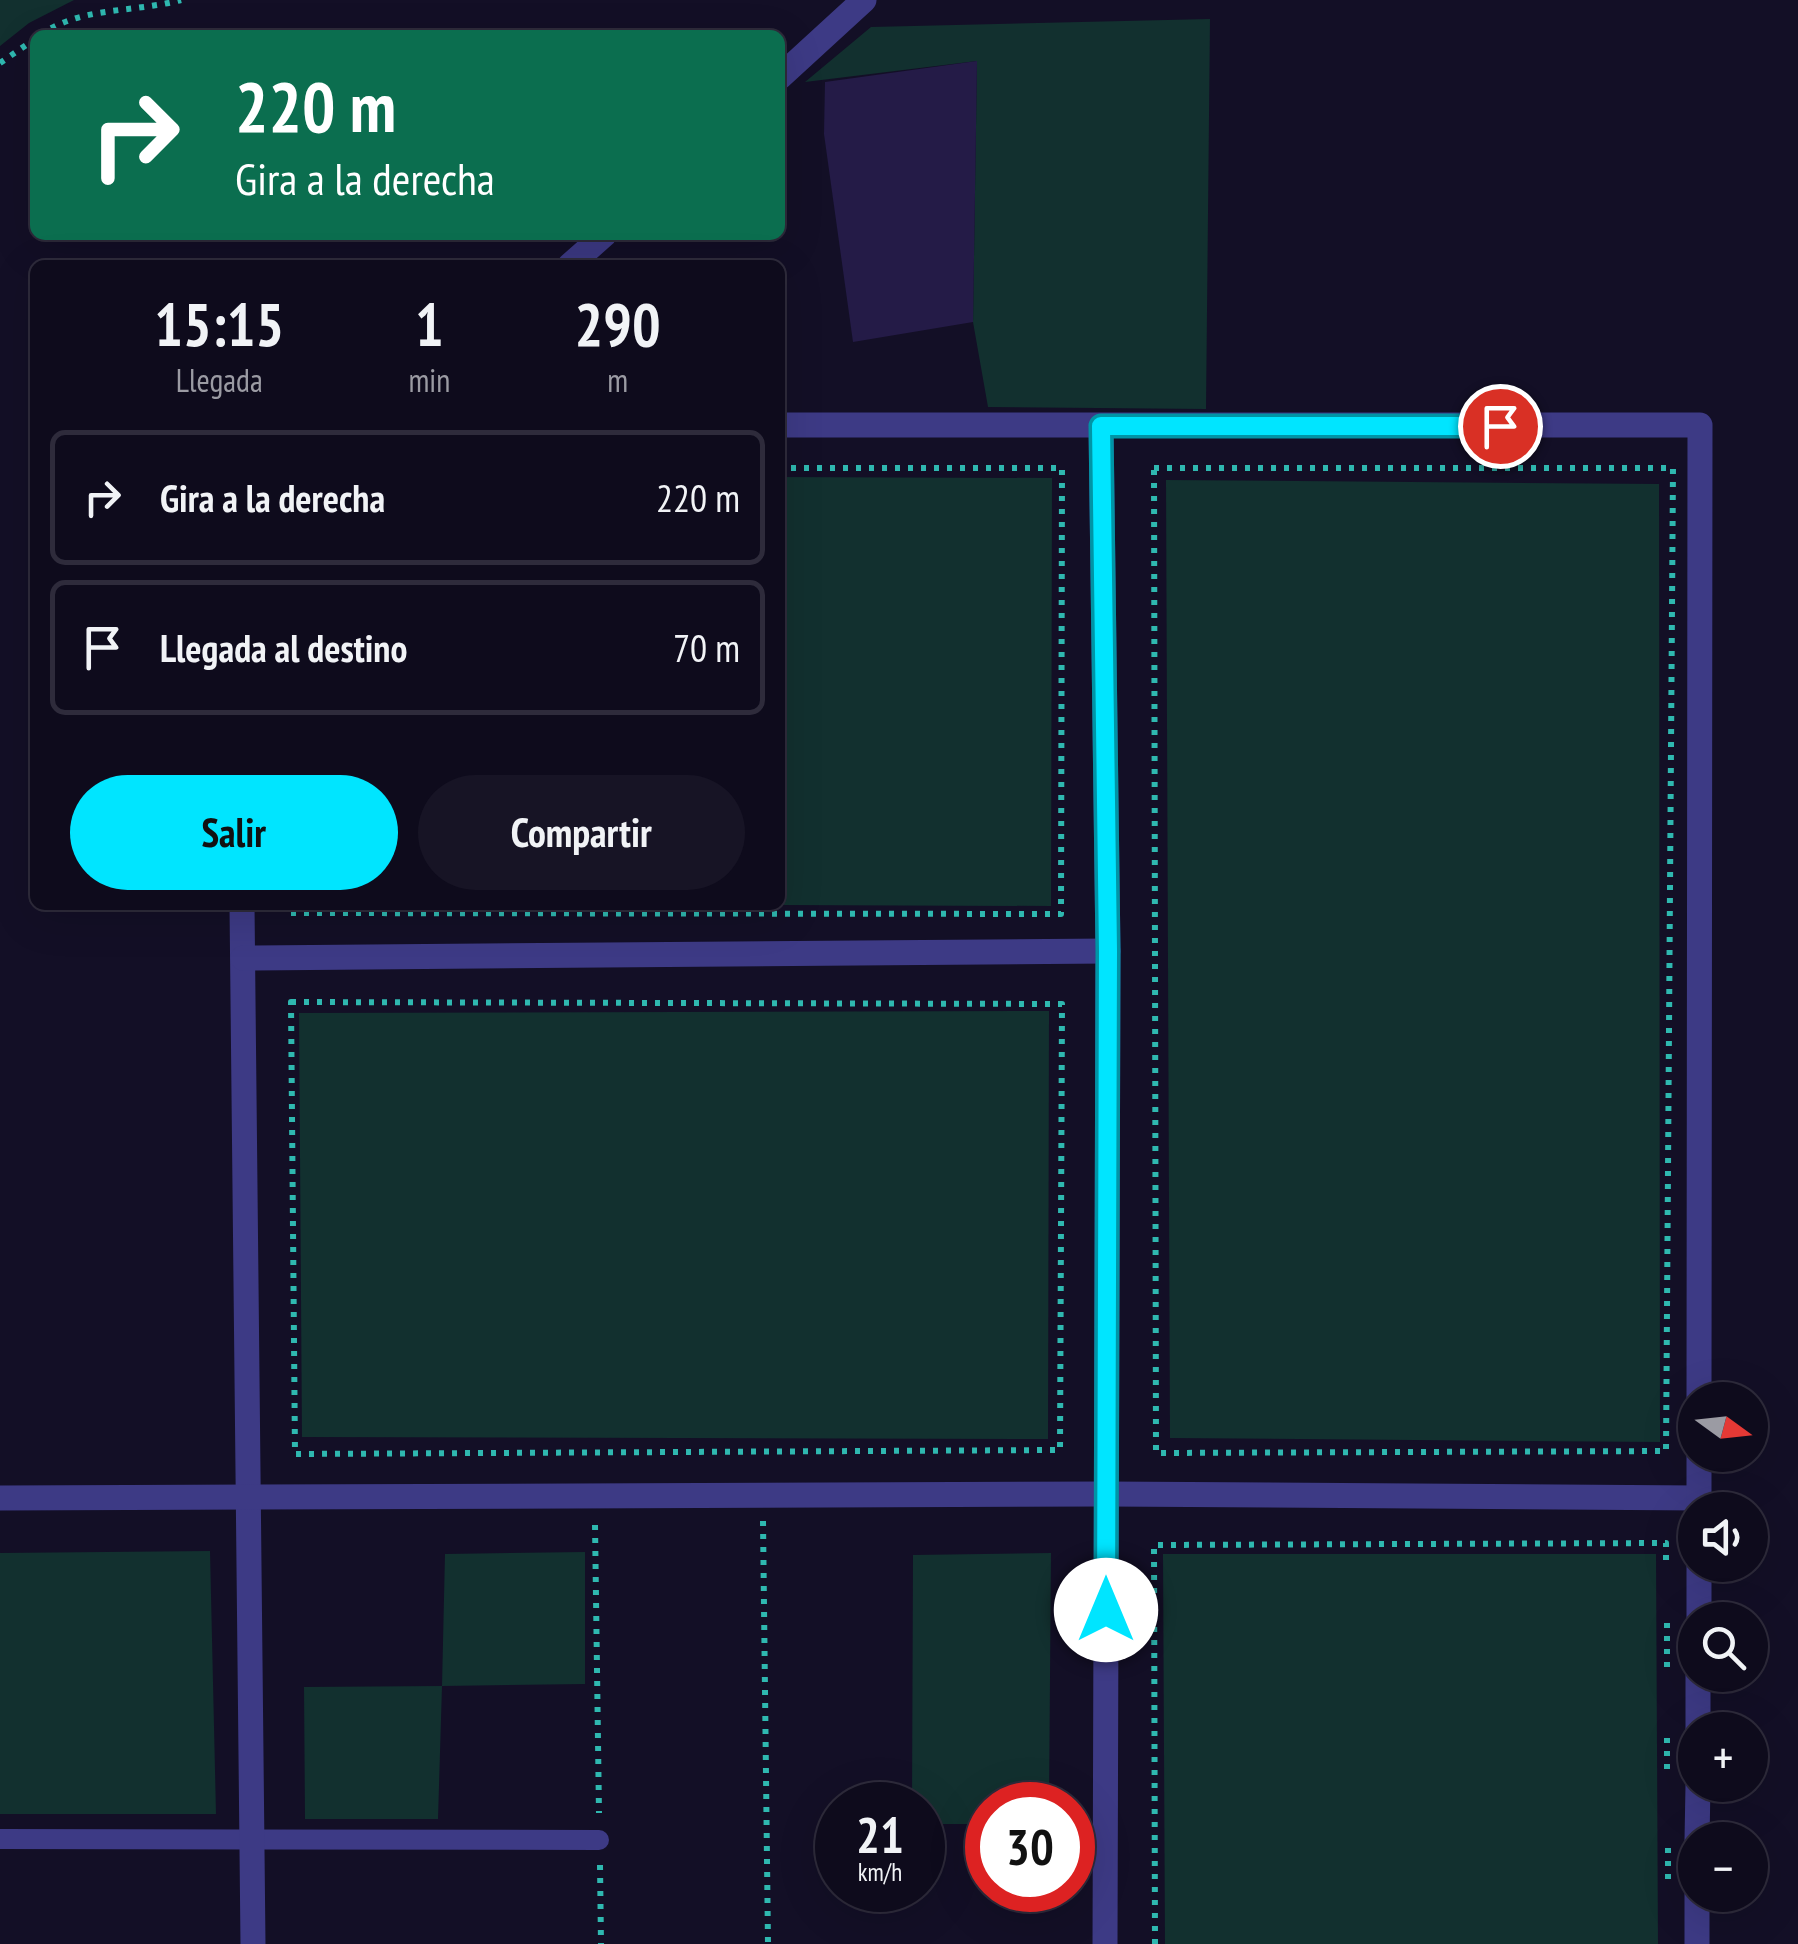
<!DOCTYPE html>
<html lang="es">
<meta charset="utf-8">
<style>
body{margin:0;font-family:"PT Sans Narrow",sans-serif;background:#171425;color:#f1f3f6;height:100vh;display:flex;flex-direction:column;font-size:38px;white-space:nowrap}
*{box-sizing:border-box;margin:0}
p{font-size:32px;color:#9b9ba3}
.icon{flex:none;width:55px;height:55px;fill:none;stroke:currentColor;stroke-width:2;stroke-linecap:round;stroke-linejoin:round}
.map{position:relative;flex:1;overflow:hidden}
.details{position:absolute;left:30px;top:260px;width:755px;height:650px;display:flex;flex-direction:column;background:#0e0b1c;border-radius:15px;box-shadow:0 10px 40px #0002,0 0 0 2px #2e2b3b}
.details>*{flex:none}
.hud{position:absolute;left:30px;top:30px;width:755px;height:210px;border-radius:15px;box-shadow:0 10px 40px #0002,0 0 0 2px #2e2b3b;background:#0b6e4f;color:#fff;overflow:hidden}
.needle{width:65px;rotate:105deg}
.buttons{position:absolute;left:1678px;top:1382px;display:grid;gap:20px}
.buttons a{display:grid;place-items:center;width:90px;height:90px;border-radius:50%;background:#0e0b1c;box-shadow:0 10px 40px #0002,0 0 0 2px #2e2b3b;font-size:50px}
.speed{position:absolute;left:815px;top:1782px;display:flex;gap:20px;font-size:50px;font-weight:700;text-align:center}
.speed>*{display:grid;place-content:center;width:130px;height:130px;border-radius:50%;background:#0e0b1c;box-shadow:0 10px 40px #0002,0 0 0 2px #2e2b3b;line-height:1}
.speed small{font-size:25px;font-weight:400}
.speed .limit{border:15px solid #d22;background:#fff;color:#111}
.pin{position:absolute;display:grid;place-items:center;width:85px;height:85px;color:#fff;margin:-42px;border:5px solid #fff;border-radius:50%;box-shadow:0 2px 10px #0007}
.me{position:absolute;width:110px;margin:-55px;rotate:0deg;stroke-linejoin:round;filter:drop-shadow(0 0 8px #0008)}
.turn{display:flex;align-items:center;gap:35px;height:210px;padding:0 40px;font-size:45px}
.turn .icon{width:130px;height:130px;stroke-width:2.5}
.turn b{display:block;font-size:70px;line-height:85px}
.eta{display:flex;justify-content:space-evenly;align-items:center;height:170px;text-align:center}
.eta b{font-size:60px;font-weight:700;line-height:70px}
.primary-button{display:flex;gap:20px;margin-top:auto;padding:20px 40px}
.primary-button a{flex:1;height:115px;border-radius:60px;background:#00e5ff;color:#111;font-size:40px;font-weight:700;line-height:115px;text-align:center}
.primary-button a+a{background:#171425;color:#f1f3f6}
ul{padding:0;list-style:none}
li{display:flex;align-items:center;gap:30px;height:135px;margin:0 20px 15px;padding:0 20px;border:5px solid #2e2b3b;border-radius:15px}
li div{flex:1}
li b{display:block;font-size:38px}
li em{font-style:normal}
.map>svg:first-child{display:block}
.green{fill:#12302f}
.building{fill:#241b47}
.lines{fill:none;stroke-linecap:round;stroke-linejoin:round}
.path{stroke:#2fb8b0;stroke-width:6;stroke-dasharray:5 8;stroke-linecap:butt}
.lane{stroke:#3d3a85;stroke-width:20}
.street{stroke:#3d3a85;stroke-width:25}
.route-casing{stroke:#0095a6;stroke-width:25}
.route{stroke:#00e5ff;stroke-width:18}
</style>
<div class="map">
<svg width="1798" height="1944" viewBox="0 0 1798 1944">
<rect width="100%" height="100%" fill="#130f26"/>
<g class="green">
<polygon points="0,0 74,0 29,23 0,46"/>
<polygon points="1210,19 1206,409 988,407 973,322 977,61 805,82 871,27"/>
<polygon points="780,477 1052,478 1051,906 780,905"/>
<polygon points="1166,480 1659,484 1660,1442 1170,1438"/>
<polygon points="1049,1011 1048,1439 302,1437 299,1013"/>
<polygon points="210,1551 216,1814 0,1814 0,1553"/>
<polygon points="585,1552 585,1684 442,1686 438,1819 305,1819 304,1687 442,1686 445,1554"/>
<polygon points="1051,1553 1049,1805 988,1805 987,1824 923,1824 922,1805 912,1805 913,1555"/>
<polygon points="1163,1554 1656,1554 1658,1944 1165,1944"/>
</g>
<polygon class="building" points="977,61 973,322 853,342 824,134 825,82"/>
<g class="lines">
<g class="path">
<path d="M40,35C82,6 133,13 181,0"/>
<polyline points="0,63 35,39"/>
<polygon points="1154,468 1673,468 1666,1451 1156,1453"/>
<polyline points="286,905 286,913 1061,914 1062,468 780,468"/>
<polygon points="291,1002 1062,1004 1060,1450 295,1454"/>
<polyline points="763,1521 768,1944"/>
<polyline points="595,1525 599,1813"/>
<polyline points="1667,1623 1667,1670"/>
<polyline points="1667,1738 1667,1775"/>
<polyline points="1668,1848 1668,1885"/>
<polyline points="600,1865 601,1944"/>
<polyline points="1155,1944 1154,1545 1666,1543 1666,1565"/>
</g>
<polyline class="lane" points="0,1839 599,1840"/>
<g class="street">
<polyline points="780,77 864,0"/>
<polyline points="570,265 604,235"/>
<polyline points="780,425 1700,425 1699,1400"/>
<polyline points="1101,426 1108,951 1105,1944"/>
<polyline points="242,905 253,1944"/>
<polyline points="243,958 1108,951"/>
<polyline points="0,1498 1106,1494 1699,1498"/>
<polyline points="1699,1510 1699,1455"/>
<polyline points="1699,1620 1699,1565"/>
<polyline points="1698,1730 1698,1675"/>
<polyline points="1697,1840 1698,1785"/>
<polyline points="1697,1944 1697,1895"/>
</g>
</g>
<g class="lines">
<g class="route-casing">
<polyline id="route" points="1106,1610 1108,951 1101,426 1500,426"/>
</g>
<use href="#route" class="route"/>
</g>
</svg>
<div class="buttons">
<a><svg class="needle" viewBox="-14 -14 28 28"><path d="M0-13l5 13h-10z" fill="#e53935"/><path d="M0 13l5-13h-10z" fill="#9b9ba3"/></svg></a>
<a><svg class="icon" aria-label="sound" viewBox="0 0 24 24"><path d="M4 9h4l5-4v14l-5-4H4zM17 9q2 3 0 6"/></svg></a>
<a><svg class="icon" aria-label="search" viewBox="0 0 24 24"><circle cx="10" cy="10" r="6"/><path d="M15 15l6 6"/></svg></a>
<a>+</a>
<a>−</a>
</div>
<div class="speed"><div>21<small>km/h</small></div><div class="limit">30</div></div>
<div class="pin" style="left:1500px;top:426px;background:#d93025"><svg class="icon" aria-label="arrive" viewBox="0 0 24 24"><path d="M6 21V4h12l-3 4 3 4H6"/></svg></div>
<svg class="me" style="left:1106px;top:1610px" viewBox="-20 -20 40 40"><circle r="19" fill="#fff"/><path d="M0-13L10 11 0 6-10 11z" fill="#00e5ff"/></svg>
<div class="hud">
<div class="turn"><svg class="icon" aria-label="right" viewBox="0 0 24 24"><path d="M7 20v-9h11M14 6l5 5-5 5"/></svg><div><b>220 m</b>Gira a la derecha</div></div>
</div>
<section class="details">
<div class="eta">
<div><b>15:15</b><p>Llegada</p></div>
<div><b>1</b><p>min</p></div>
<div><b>290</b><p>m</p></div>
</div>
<ul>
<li><svg class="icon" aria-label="right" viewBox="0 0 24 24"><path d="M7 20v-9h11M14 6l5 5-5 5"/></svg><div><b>Gira a la derecha</b></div><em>220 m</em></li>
<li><svg class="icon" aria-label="arrive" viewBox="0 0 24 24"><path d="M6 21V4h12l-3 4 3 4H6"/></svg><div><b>Llegada al destino</b></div><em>70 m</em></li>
</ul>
<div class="primary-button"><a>Salir</a><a>Compartir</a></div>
</section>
</div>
